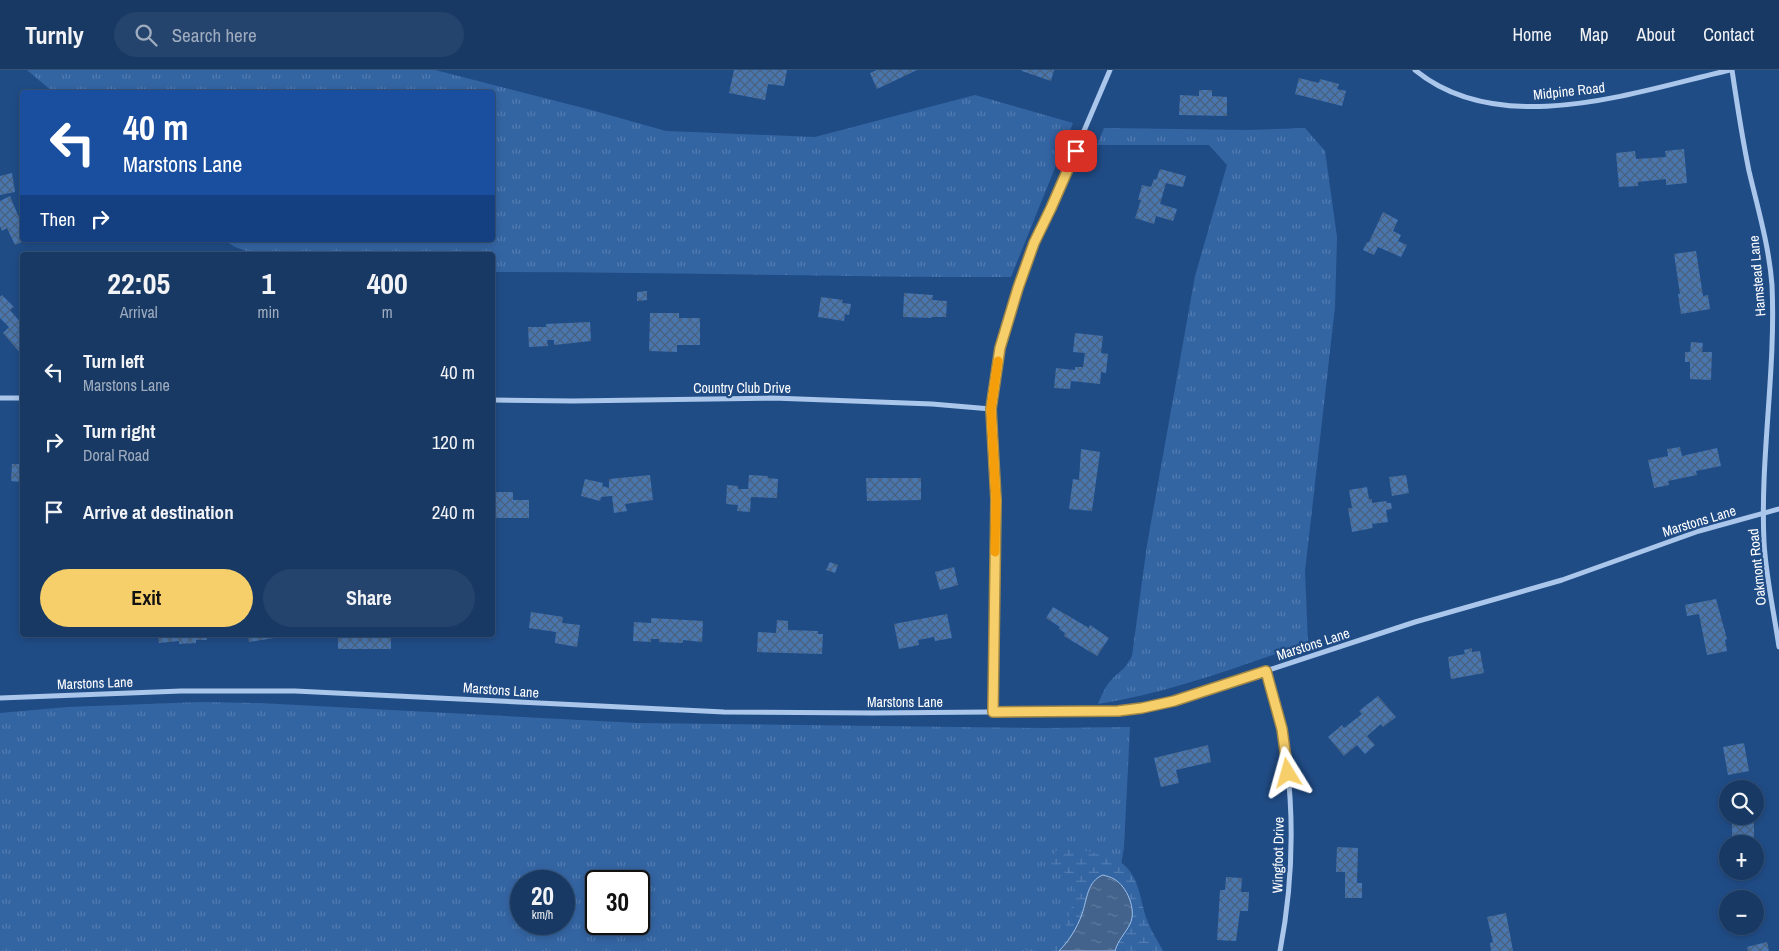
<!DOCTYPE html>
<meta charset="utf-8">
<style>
body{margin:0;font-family:"Archivo Narrow",sans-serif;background:#25446d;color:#f1f3f6;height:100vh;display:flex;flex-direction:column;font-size:19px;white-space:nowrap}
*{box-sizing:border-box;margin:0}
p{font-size:16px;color:#9facbf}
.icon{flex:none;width:28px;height:28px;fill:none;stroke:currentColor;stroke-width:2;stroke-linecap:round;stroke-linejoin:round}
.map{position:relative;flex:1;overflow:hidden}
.sheet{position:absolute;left:20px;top:182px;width:475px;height:385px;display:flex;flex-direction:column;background:#183964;border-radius:5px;box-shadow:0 2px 8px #0003,0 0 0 1px #365378}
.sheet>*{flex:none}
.guide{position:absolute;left:20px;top:20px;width:475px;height:152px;border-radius:5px;box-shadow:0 2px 8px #0003,0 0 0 1px #365378;background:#1a4fa0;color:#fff;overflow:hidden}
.fabs{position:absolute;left:1719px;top:710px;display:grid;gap:10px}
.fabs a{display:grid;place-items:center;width:45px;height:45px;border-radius:50%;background:#183964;box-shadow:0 2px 8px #0003,0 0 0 1px #365378;font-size:25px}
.speed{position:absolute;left:510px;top:800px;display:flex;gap:10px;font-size:25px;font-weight:700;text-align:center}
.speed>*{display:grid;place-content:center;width:65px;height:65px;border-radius:50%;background:#183964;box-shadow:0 2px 8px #0003,0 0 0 1px #365378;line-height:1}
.speed small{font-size:12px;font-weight:400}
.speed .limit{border:2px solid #111;border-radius:8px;background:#fff;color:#111}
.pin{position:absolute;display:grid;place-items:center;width:42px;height:42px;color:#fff;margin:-21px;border-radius:10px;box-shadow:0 2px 8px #0006}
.me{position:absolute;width:55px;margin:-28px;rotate:352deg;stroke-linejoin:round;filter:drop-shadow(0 0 4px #0008)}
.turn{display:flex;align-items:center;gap:18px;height:105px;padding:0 20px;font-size:22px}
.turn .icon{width:65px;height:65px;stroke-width:2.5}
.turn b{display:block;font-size:35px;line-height:42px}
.then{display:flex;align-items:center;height:48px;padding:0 20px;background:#0003;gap:10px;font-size:19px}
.eta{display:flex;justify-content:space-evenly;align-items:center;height:85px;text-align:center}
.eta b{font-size:30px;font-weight:700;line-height:35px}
.action{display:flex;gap:10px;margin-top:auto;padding:10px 20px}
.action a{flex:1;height:58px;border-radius:30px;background:#f7cf6a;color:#111;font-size:20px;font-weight:700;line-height:58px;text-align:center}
.action a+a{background:#25446d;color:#f1f3f6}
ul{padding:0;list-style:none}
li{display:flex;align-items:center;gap:15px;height:70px;padding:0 20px}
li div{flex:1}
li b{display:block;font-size:19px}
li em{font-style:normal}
header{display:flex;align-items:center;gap:30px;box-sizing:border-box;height:70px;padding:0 25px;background:#183964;border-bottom:1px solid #365378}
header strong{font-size:24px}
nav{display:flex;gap:28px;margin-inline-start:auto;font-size:18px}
.search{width:350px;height:45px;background:#25446d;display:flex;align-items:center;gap:12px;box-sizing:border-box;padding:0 18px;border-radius:28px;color:#9facbf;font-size:19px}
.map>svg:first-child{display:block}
.grass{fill:url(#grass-tufts);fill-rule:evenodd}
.wetland{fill:url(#wetland-marsh)}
.water{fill:url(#water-ripples);stroke:#9dc1eb}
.building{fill:url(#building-cross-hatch)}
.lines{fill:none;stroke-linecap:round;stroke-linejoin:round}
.street{stroke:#aac6ea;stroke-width:5}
.route-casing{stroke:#a18745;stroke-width:12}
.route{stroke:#f7cf6a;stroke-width:9}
.slow{stroke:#f59e0b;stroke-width:9}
.labels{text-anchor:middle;stroke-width:4.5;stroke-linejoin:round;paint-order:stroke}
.street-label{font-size:14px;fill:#fff;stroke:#204c86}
</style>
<header>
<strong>Turnly</strong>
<div class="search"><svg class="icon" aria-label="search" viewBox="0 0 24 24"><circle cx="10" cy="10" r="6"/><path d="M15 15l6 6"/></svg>Search here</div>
<nav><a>Home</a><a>Map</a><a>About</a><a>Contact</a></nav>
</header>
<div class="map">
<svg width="1779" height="881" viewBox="0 0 1779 881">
<defs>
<pattern id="grass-tufts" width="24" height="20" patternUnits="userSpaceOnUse" patternTransform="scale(1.25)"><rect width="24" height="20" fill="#3465a3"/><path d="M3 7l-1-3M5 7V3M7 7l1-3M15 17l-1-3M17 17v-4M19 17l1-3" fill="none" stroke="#527cb1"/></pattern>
<pattern id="wetland-marsh" width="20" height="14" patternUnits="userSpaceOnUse" patternTransform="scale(1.25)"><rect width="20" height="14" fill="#3465a3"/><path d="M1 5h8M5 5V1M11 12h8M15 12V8" fill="none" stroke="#527cb1"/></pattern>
<pattern id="water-ripples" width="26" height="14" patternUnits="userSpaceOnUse" patternTransform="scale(1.25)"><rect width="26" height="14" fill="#43628c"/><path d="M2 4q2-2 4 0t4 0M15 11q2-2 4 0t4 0" fill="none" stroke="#5f7a9d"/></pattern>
<pattern id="building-cross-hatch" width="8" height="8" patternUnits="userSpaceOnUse" patternTransform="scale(1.25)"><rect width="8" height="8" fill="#4976ae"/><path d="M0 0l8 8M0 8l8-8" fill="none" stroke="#4a617d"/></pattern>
</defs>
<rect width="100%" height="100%" fill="#204c86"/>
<g class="grass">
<path d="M27,0H435L595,41L666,61L815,67L975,25L1073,53L1011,207C838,207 665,202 493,202L492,185H257L235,177L224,170H492V22H53Z"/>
<path d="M1104,58L1248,60L1305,58L1325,81L1337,167L1335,237L1305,501L1308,573C1239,596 1170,623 1098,634C1102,624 1106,615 1113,608C1123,599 1125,599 1132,586L1147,475L1195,206L1227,95L1209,75H1097Z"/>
<path d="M201,632L259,633L637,653L1046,658L1130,657L1124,777L1107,881H0V643L68,637ZM521,811H564V854H521ZM596,811H639V854H596Z"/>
</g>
<path class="wetland" d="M1064,775C1078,779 1112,786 1123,794C1140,808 1140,831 1147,850C1151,861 1158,871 1163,881H1115L1118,871L1131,853L1085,833C1080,851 1072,867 1059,881H1024C1036,877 1048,880 1057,871C1064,865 1066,855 1069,847C1077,817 1081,808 1049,794L1056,781Z"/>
<path class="water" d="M1103,805C1106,806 1111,807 1114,809C1127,816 1137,840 1130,854C1125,864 1118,870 1115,881H1059C1069,871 1077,858 1082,844C1087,830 1087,811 1103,805Z"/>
<g class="building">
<polygon points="734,0 787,0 784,16 768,14 765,30 729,23"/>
<polygon points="877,0 917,0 877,19 870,3"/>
<polygon points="1054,0 1051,11 1022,1 1022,0"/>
<polygon points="1299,8 1319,13 1320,9 1339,14 1337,19 1346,21 1342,36 1295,24"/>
<polygon points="1199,20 1212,20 1212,26 1227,27 1227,46 1179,45 1180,25 1199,26"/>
<polygon points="1684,79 1687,113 1666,115 1666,109 1638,112 1638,116 1619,117 1616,83 1635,81 1636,89 1666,87 1665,81"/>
<polygon points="1160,99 1186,106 1183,117 1166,113 1160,134 1177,139 1173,151 1156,146 1154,154 1135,148 1141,130 1138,130 1142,115 1151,117 1154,109 1156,110"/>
<polygon points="12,103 15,122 0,125 0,106"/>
<polygon points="10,126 22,155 22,170 26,170 15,175 7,158 2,161 0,156 0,131"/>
<polygon points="1383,142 1398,150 1393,161 1401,165 1398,171 1407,175 1401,187 1378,177 1374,185 1363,180 1367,172 1369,172"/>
<polygon points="1696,181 1703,226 1708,225 1710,239 1681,244 1678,224 1680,224 1674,184"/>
<polygon points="647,221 647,230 637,231 637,222"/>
<polygon points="904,223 933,225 932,230 947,231 946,247 932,247 931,248 903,247"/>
<polygon points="2,225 14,237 10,240 22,254 22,285 3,263 9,257 0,248 0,227"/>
<polygon points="821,227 843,230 842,233 851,234 849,245 845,244 844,251 818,247"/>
<polygon points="650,243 679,243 679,248 700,248 700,275 677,275 677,282 649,281"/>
<polygon points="590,252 591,271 554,275 554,270 547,270 548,276 529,277 528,257 546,257 546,254"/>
<polygon points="1075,263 1103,266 1101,283 1108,284 1106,303 1101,302 1100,314 1071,311 1070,319 1054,318 1056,298 1075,300 1075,297 1083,297 1085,283 1073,282"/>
<polygon points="1691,272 1703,273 1702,282 1712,282 1711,310 1690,309 1690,292 1685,292 1685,282 1690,282"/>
<polygon points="1680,377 1682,386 1717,378 1721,396 1696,401 1697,405 1668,411 1669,415 1654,418 1648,390 1668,386 1667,379"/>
<polygon points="1081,379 1100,382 1092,441 1069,439 1073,409 1079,410"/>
<polygon points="12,394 22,394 22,412 11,411"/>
<polygon points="650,405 653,430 625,434 627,441 614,443 612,426 601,427 600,431 581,426 585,409 603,413 602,416 609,418 609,409"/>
<polygon points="749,405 768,406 768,408 778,409 777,428 751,427 750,442 737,441 738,435 726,434 727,415 738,416 738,419 748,419"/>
<polygon points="1406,405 1409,423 1392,426 1389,407"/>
<polygon points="866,408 921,408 921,430 867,431"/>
<polygon points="1367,417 1369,429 1372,429 1372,433 1386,431 1387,433 1391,433 1392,439 1386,440 1388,452 1372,454 1373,458 1352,462 1348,438 1352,438 1349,420"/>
<polygon points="492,422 513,422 513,430 529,430 529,448 492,448"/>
<polygon points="830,492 838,495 835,503 826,500"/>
<polygon points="954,497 958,515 940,520 935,502"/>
<polygon points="1716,529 1727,569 1725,570 1727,581 1707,585 1699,544 1687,546 1685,535"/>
<polygon points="1053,537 1089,558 1090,555 1109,568 1097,586 1064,566 1065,563 1059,559 1060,557 1046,548"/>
<polygon points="531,542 563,547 562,553 580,555 577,577 555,573 556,562 529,558"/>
<polygon points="947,544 952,568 935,571 934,567 918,570 919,575 899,579 894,554"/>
<polygon points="651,548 703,551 702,572 683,570 683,573 659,572 659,569 651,569 651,572 633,571 634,552 651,553"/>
<polygon points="777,550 788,551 788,560 818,561 818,564 823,564 822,584 757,582 758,562 776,563"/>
<polygon points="158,565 206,565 207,570 196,570 196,573 179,574 179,571 159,573"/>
<polygon points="248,565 274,565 274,568 249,572"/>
<rect x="338" y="565" width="53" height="14"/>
<polygon points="1472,578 1472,582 1480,581 1484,603 1451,609 1448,587 1465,584 1464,580"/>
<polygon points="1378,626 1396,647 1383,657 1381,654 1367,666 1375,675 1365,684 1357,675 1344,686 1328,667 1342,655 1344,658 1362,644 1359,641"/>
<polygon points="1744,673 1749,701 1728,705 1723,677"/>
<polygon points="1208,675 1211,692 1176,700 1179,713 1161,717 1154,688"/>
<rect x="1732" y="749" width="22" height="25"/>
<polygon points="1337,777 1358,778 1357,813 1362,813 1362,828 1345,828 1345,802 1336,802"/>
<polygon points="1226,807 1242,808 1241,822 1249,822 1248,841 1240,841 1236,871 1217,870 1220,820 1225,820"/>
<polygon points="1506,843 1513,881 1491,881 1490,873 1493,872 1487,847"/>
<polygon points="1767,872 1769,881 1748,881 1747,877"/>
</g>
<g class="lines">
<g class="street">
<path d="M1415,0C1500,70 1635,22 1730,0"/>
<path d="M1732,0C1737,34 1742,67 1749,101C1758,139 1769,176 1772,215C1776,301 1760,387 1764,472C1766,508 1774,542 1779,577"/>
<polyline points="0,328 22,328"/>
<polyline points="492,330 573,331 773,328 932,334 991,339"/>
<path d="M1266,601C1271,620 1278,640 1282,660C1295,734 1294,808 1280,881"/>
<polyline points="0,628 181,621 295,621 724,642 873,643 1118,641 1142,638 1174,631 1415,552 1562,510 1699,461 1779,439"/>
<polyline points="993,641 996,430 991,339 1000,278 1017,218 1034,173 1051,138 1110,0"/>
</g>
</g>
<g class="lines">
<g class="route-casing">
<polyline id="route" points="1076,81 1051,138 1034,173 1018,218 1000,278 991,339 996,430 993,642 1118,641 1142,638 1174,631 1266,601 1282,659 1288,703"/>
</g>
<use href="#route" class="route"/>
<polyline class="slow" points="995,482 996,430 991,339 998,291"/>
</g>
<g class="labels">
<g class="street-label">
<text transform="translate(1569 21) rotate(-6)" y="5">Midpine Road</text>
<text transform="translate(1757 206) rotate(-95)" y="5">Hamstead Lane</text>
<text x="742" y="323">Country Club Drive</text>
<text transform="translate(1699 451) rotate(-17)" y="5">Marstons Lane</text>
<text transform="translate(1757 497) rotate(-96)" y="5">Oakmont Road</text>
<text transform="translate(1313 574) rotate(-18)" y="5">Marstons Lane</text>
<text transform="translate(95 613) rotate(-2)" y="5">Marstons Lane</text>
<text transform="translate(501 620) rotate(4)" y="5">Marstons Lane</text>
<text x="905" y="637">Marstons Lane</text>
<text transform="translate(1278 785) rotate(-89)" y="5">Wingfoot Drive</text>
</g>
</g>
</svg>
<div class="fabs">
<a><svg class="icon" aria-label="search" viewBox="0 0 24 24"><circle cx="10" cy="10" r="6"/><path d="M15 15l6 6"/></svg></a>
<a>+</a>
<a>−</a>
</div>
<div class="speed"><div>20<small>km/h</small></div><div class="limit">30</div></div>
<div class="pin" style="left:1076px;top:81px;background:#d93025"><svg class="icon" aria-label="arrive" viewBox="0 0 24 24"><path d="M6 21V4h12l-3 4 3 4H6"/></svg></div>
<svg class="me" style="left:1288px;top:703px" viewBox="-20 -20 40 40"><path d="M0-17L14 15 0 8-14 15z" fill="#f7cf6a" stroke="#fff" stroke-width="4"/></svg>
<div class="guide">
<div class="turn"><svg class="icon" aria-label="left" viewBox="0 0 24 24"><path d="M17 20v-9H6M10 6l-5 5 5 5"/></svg><div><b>40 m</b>Marstons Lane</div></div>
<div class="then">Then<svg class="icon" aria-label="right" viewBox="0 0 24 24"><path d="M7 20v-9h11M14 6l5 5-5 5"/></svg></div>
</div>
<section class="sheet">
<div class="eta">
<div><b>22:05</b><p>Arrival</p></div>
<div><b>1</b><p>min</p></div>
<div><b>400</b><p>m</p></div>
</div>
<ul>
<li><svg class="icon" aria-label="left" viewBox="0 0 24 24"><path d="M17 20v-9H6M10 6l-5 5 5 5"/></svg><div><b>Turn left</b><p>Marstons Lane</p></div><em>40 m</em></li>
<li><svg class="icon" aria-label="right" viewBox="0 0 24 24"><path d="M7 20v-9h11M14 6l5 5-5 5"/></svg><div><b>Turn right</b><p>Doral Road</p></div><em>120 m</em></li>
<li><svg class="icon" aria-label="arrive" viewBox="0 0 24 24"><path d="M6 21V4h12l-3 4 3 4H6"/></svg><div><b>Arrive at destination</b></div><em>240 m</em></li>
</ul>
<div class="action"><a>Exit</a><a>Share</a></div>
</section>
</div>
